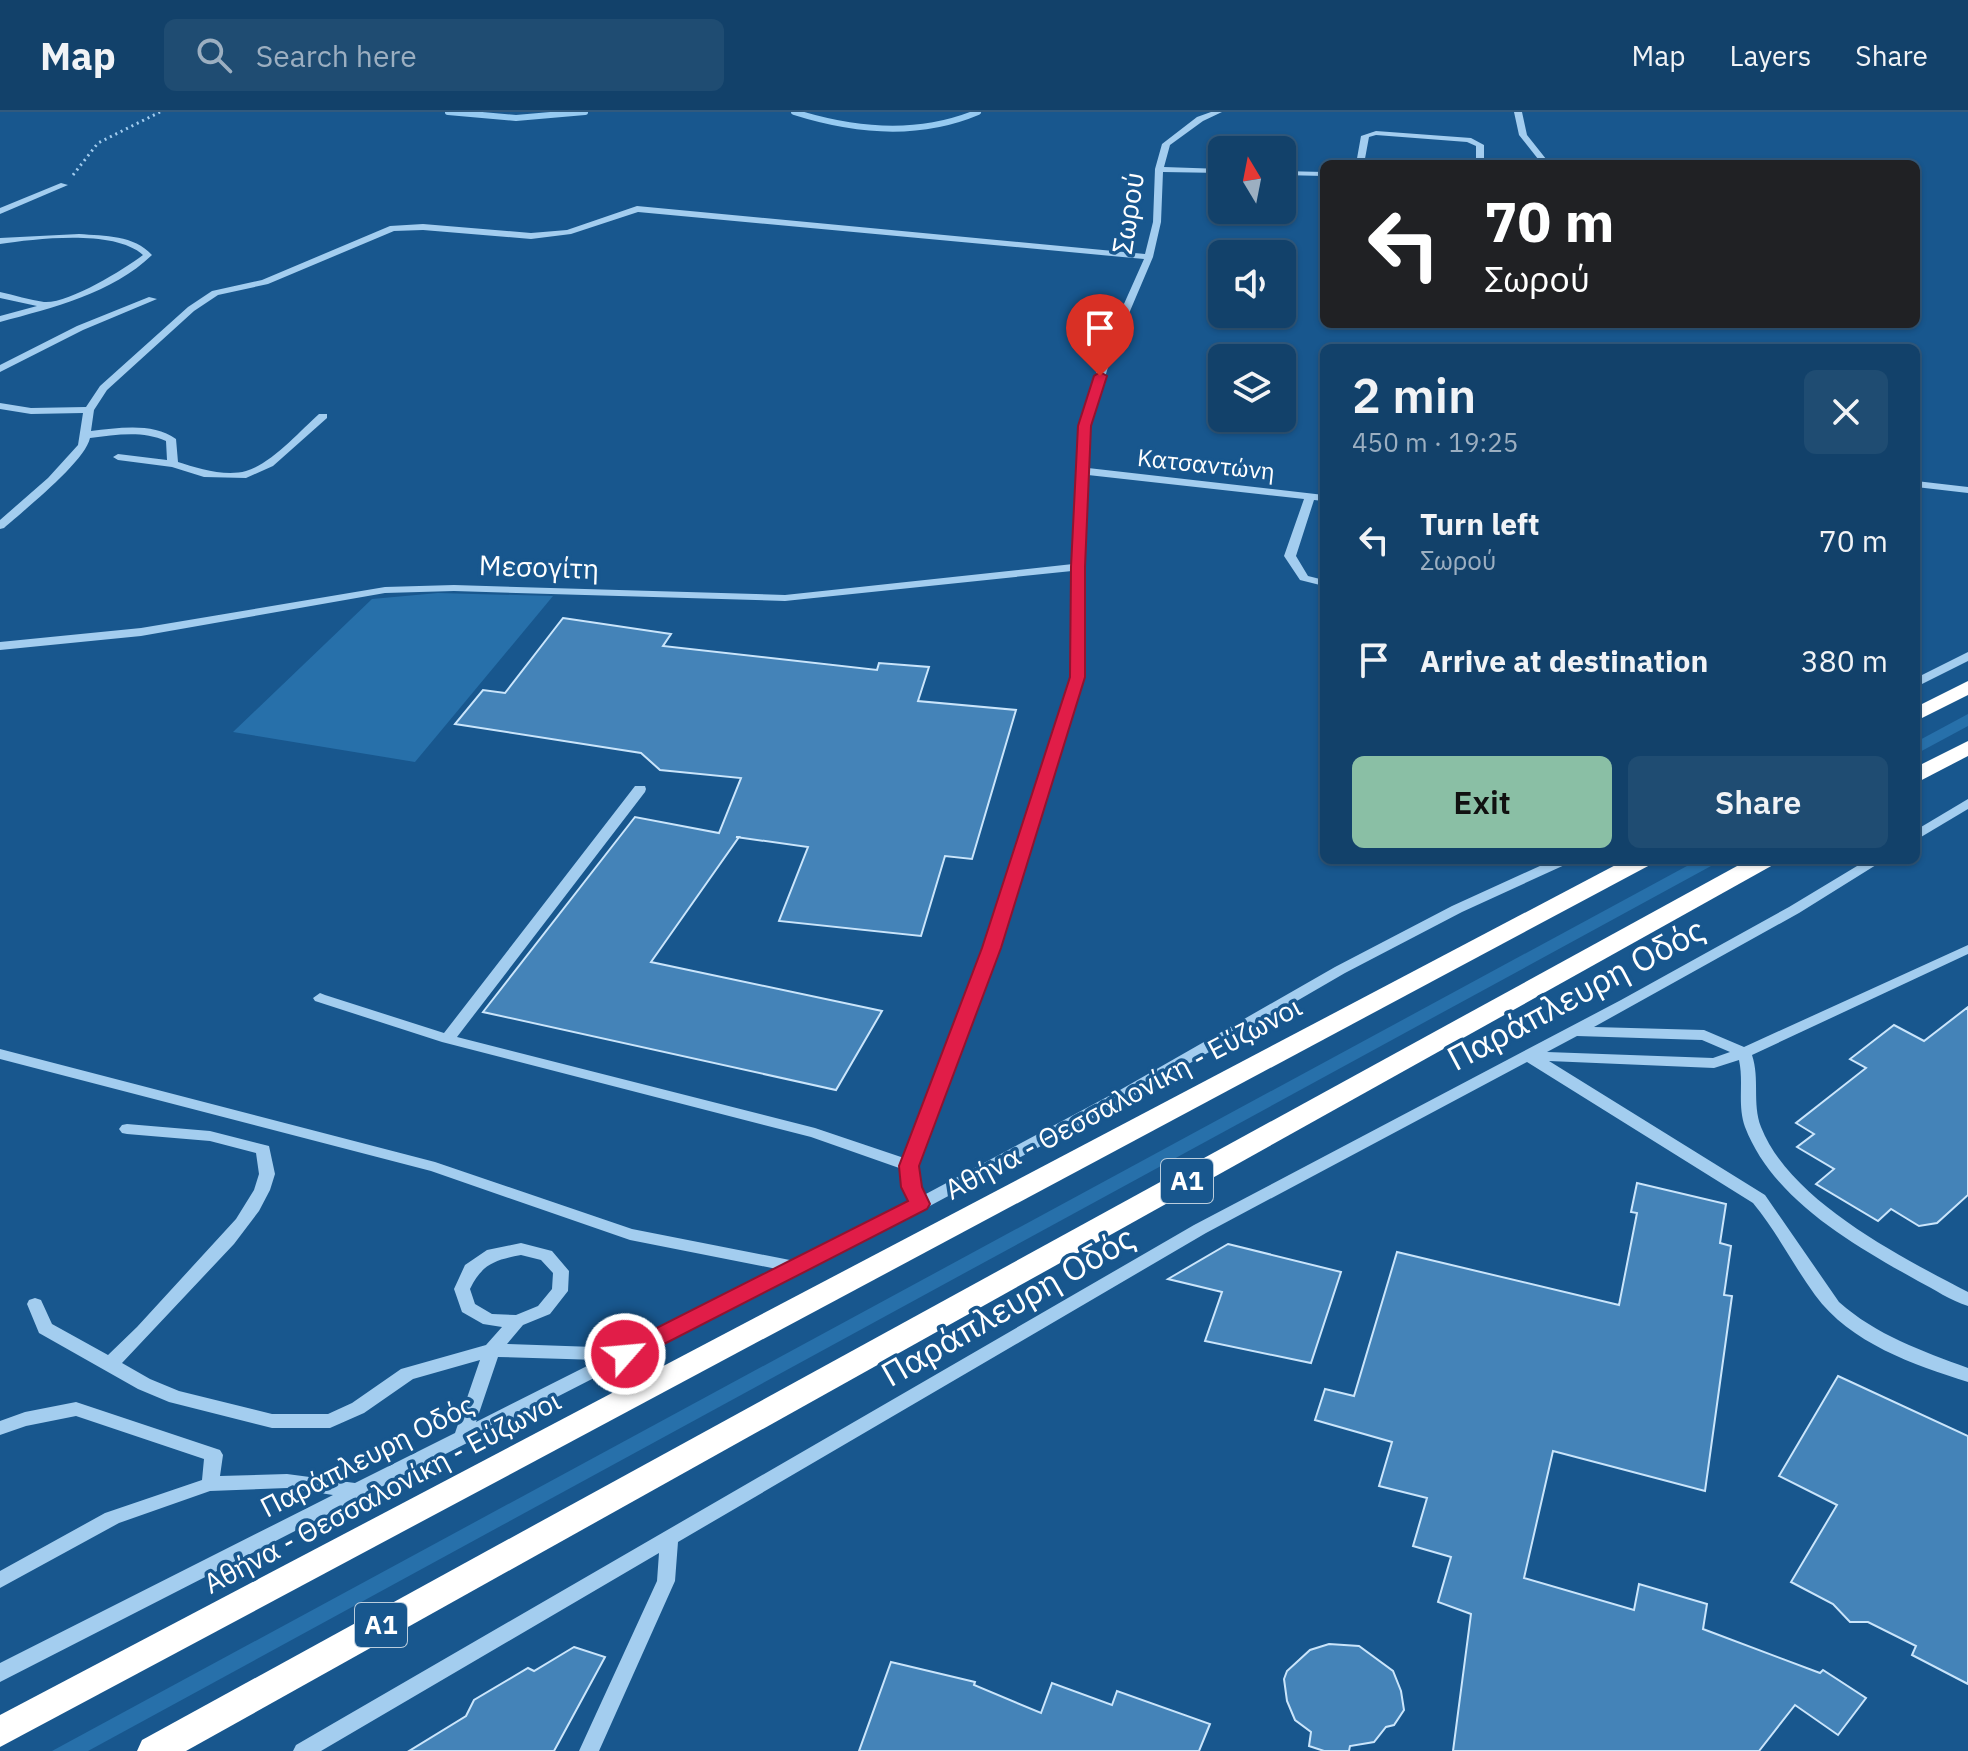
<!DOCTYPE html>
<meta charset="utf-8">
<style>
body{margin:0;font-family:"IBM Plex Sans",sans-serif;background:#1f4c72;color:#f1f3f6;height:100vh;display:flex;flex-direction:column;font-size:30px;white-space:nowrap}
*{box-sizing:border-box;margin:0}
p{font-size:26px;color:#9cafc1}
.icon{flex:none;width:44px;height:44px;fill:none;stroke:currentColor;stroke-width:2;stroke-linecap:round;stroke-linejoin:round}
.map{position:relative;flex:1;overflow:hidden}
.side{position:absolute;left:1320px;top:232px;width:600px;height:520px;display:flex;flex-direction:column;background:#12416a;border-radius:12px;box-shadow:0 2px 6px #0004,0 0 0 2px #315a7e}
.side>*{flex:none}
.banner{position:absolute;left:1320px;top:48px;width:600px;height:168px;border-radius:12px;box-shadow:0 2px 6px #0004,0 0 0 2px #315a7e;background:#202124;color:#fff;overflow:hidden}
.needle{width:52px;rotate:350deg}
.buttons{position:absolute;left:1208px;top:24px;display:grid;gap:16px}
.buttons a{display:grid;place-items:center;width:88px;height:88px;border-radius:12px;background:#12416a;box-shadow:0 2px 6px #0004,0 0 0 2px #315a7e;font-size:40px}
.pin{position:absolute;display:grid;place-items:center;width:68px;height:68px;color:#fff;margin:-82px -34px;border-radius:50% 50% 50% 0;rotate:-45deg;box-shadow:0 0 8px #0007}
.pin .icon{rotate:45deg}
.me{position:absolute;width:88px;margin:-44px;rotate:63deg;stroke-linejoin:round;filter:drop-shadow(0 0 6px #0008)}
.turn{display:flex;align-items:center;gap:28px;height:168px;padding:0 32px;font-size:36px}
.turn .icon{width:104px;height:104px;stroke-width:2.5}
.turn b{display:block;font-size:56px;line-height:68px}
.round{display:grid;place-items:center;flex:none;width:84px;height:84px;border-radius:12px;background:#1f4c72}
.summary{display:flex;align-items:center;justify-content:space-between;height:136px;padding:0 32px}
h1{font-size:48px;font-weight:600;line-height:60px}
.action{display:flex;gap:16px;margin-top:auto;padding:16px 32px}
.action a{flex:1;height:92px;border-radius:12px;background:#8abfa5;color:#111;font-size:32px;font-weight:600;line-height:92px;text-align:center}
.action a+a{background:#1f4c72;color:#f1f3f6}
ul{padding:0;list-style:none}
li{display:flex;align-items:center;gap:24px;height:120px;padding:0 32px}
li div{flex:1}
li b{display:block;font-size:30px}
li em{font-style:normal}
header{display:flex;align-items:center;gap:48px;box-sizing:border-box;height:112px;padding:0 40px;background:#12416a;border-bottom:2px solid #315a7e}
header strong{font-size:38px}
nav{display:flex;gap:44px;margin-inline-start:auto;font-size:28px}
.search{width:560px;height:72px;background:#1f4c72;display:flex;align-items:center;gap:20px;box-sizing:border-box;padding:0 28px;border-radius:12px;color:#9cafc1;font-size:30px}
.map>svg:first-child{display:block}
.green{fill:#2770aa}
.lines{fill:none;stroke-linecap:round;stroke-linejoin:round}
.stream{stroke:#96caf1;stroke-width:6}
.building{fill:#4483b8;stroke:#cae5fb;stroke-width:2}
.path{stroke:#a3cdef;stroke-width:3;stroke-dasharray:2 4;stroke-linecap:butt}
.minor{fill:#a3cdef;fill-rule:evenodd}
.highway{fill:#fff;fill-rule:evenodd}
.route{fill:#e11d48;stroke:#92132f;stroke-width:2}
.labels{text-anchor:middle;stroke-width:7;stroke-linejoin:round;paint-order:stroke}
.far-street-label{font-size:24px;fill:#fff;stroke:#18578e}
.shield{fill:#18578e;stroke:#bacddd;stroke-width:2}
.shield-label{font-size:26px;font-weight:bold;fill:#fff}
.street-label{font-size:28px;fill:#fff;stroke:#18578e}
.near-street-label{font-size:34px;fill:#fff;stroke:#18578e}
</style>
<header>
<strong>Map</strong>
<div class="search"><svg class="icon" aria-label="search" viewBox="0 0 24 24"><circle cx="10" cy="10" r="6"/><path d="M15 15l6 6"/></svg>Search here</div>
<nav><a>Map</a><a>Layers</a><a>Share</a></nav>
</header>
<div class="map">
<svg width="1968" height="1639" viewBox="0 0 1968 1639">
<rect width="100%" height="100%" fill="#18578e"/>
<g class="green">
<polygon points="438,481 553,484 415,650 233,620 372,487"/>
<polygon points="1968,602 1968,614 1916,642 1916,630"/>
<polygon points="1698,748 1722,748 88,1639 52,1639"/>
</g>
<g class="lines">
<g class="stream">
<polyline points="448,0 516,6 585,0"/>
<path d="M794,0C854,19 919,25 978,0"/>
</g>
</g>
<g class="building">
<polygon points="563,506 671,522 663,534 877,558 879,551 929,555 918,589 1016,598 972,747 945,744 921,824 779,809 808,735 736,725 739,725 651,850 882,899 836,978 483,900 635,705 719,721 741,666 660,658 641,641 455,612 483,578 505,581"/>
<polygon points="1968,895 1968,1083 1937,1111 1919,1114 1891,1097 1878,1109 1816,1072 1834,1057 1797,1035 1814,1022 1796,1011 1866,956 1850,947 1894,913 1924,929"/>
<polygon points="1637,1071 1726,1092 1720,1131 1731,1134 1724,1183 1732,1184 1705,1379 1553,1339 1524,1466 1634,1498 1639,1472 1707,1492 1703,1517 1820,1561 1823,1558 1866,1586 1838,1623 1795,1593 1759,1639 1453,1639 1471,1502 1438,1490 1451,1445 1413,1434 1427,1386 1379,1374 1392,1330 1315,1308 1325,1277 1354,1284 1397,1140 1619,1193 1637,1101 1631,1100"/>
<polygon points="1228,1132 1341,1160 1311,1251 1205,1229 1222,1180 1168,1167"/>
<polygon points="1838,1264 1968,1324 1968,1572 1912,1543 1916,1534 1868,1510 1850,1510 1833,1492 1791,1470 1837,1393 1779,1364"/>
<polygon points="1329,1532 1359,1534 1393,1559 1401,1579 1404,1598 1394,1613 1386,1615 1374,1630 1350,1634 1349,1639 1324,1639 1309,1634 1311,1620 1295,1608 1287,1589 1284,1567 1287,1559 1310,1538"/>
<polygon points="574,1535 605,1545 554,1639 409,1639 466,1604 474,1588 528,1556 534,1559"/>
<polygon points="891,1550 975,1570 974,1573 1041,1601 1052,1571 1112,1593 1117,1579 1210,1612 1199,1639 859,1639"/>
</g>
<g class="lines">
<polyline class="path" points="73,63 98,31 160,0"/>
<g class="minor">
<path d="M1211,0H1222L1203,9L1170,33L1164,55L1222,57V61L1163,60L1161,110L1153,145L1113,239L1090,314L1088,356L1324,383V389L1314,388L1296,444L1308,464L1324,468V474L1300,468L1284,444L1304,387L1088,363L1084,455V565L998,836L917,1054L920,1075L924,1083L1120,978L1335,855L1452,794L1553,748H1571L1569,751L1462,800L1345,861L1130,986L926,1096L0,1570V1551L333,1383L287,1376L210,1379L119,1411L0,1476V1459L105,1401L202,1368L204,1347L76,1304L26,1314L0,1323V1309L25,1300L76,1290L220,1338L223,1343L220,1364L287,1362L355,1371L455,1321L480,1248L413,1267L364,1301L330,1316H272L169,1290L138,1277L39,1221L27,1192L29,1188L35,1186L41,1188L52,1212L108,1243L137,1215L236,1107L254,1078L259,1062L256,1041L210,1029L127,1022L122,1021L119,1017L122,1013L127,1012L210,1019L269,1034L275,1062L270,1078L259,1099L234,1132L122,1251L150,1267L179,1279L272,1302H328L352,1291L401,1257L486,1233L502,1215L483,1212L462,1200L454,1177L465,1153L487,1138L521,1131L552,1139L569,1159L568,1179L550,1202L523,1213L507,1232L623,1236L777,1157L630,1128L431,1059L0,947V937L435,1050L632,1117L795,1149L911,1090L904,1075L902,1057L811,1025L442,930L315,889L313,886L320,881L325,883L444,921L635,674H645L646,677L645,680L457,925L815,1016L904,1046L984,836L1072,565V459L785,489L454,479L385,481L141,524L0,538V530L141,516L385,475L454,473L785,483L1073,452L1080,314L1103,239L1144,147L638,100L571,122L531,127L423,118L394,119L268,172L218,183L194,199L107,278L94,298L91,319C118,316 153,310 176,327L178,350C197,356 225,365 246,359C271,352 300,319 319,302H327V306L273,354L246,366L204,365L172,355L118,348L113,345L118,342L167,348L166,329C142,318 115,323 90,326C85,350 24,398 4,416L0,417V408L48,366L78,333L83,301L31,302L0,297V291L31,296L86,295L100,274L188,195L212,179L262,168L390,114L423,112L531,121L567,118L637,94L1145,142L1153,110L1155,57L1162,32L1197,5ZM521,1143L541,1148L553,1161L552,1177L538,1194L516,1203L492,1202L475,1192L470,1177C482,1152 495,1148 521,1143ZM498,1245L599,1248L476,1310Z"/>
<polygon points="1514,0 1522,0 1527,23 1550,52 1542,52 1519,23"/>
<polygon points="1376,19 1471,26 1484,33 1484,52 1476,52 1476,34 1467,30 1376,23 1369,25 1364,52 1356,52 1361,24"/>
<polygon points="1282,59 1324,60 1324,64 1282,63"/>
<polygon points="61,71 68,73 0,102 0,96"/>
<path d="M79,122C105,124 134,123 152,143C113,181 52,196 0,210V204L37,194L0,186V180C14,183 30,188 44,190C68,192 123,158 143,143C114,117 36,127 0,132V126Z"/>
<polygon points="149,185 157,187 83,218 0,260 0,253 77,214"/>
<polygon points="1916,369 1968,375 1968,381 1916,375"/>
<polygon points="1968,540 1968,549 1916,575 1916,566"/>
<polygon points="1968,687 1968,697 1916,728 1916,718"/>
<path d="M1867,748H1884L1799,801L1594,915L1704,918L1744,935L1968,833V842L1752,943C1760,967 1752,991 1761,1015C1790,1089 1901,1145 1968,1180V1194C1951,1189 1934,1177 1918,1169C1854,1133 1773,1088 1745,1015C1737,992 1744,971 1739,948L1714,956L1549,949L1765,1083L1839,1190C1876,1223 1922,1239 1968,1256V1270C1914,1253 1850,1231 1815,1183C1793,1153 1777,1120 1753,1091L1527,950L1206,1121L678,1430L675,1469L599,1639H579L657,1469L659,1441L321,1639H293L296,1633L1194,1113L1621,888L1789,795ZM1577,924L1702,928L1730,940L1713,946L1547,940Z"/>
</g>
<g class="highway">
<polygon points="1968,569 1968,583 1916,609 1916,595"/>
<polygon points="1968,629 1968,644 1916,671 1916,655"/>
<polygon points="1625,748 1654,748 1650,753 0,1635 0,1603"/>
<polygon points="1748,748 1777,748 1773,753 186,1639 137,1639 142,1628"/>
</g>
</g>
<polygon class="route" points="1100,260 1107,264 1091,314 1085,455 1085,565 1001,836 919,1054 922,1075 930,1092 927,1097 633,1248 625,1251 617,1248 614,1242 617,1236 908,1089 901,1075 899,1054 982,836 1070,565 1071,455 1078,314 1094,264"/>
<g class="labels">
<g class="far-street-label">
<text transform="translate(1206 353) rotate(6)" y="8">Κατσαντώνη</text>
</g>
<g class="shield">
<rect x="1161" y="1047" width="52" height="44" rx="6"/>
<rect x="355" y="1491" width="52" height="44" rx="6"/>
</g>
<g class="shield-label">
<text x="1187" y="1078">Α1</text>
<text x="381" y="1522">Α1</text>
</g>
<g class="street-label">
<text transform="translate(1128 101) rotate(-81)" y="10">Σωρού</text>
<text transform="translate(539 455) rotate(2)" y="10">Μεσογίτη</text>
<text transform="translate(1123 986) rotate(-28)" y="10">Αθήνα - Θεσσαλονίκη - Εύζωνοι</text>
<text transform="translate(367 1344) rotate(-27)" y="10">Παράπλευρη Οδός</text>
<text transform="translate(382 1380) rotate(-28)" y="10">Αθήνα - Θεσσαλονίκη - Εύζωνοι</text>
</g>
<g class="near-street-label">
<text transform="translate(1576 882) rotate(-28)" y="12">Παράπλευρη Οδός</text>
<text transform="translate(1008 1194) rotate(-30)" y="12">Παράπλευρη Οδός</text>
</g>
</g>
</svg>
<div class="buttons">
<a><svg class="needle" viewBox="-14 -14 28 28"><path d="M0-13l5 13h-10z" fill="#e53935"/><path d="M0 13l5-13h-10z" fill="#9cafc1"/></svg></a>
<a><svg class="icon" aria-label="sound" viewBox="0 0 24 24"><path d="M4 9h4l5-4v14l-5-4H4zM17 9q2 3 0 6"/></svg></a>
<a><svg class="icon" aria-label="layers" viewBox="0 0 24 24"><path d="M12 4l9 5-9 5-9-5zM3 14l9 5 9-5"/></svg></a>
</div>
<div class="pin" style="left:1100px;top:264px;background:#d93025"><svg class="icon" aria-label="arrive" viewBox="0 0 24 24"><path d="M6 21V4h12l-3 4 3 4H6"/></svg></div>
<svg class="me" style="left:625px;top:1242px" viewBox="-20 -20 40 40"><circle r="17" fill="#e11d48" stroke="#fff" stroke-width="3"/><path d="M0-11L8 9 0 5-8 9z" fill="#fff"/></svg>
<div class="banner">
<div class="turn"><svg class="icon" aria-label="left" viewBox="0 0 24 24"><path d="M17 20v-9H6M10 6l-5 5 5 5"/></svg><div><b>70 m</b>Σωρού</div></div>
</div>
<section class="side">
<div class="summary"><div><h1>2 min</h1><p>450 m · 19:25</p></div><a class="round"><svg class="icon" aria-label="close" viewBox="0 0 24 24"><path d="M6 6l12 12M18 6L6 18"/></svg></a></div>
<ul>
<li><svg class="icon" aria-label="left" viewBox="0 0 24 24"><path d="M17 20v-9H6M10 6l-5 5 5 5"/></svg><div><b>Turn left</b><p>Σωρού</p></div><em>70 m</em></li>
<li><svg class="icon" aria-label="arrive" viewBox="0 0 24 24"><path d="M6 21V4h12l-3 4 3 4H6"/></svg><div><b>Arrive at destination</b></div><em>380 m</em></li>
</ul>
<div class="action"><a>Exit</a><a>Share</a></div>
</section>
</div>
